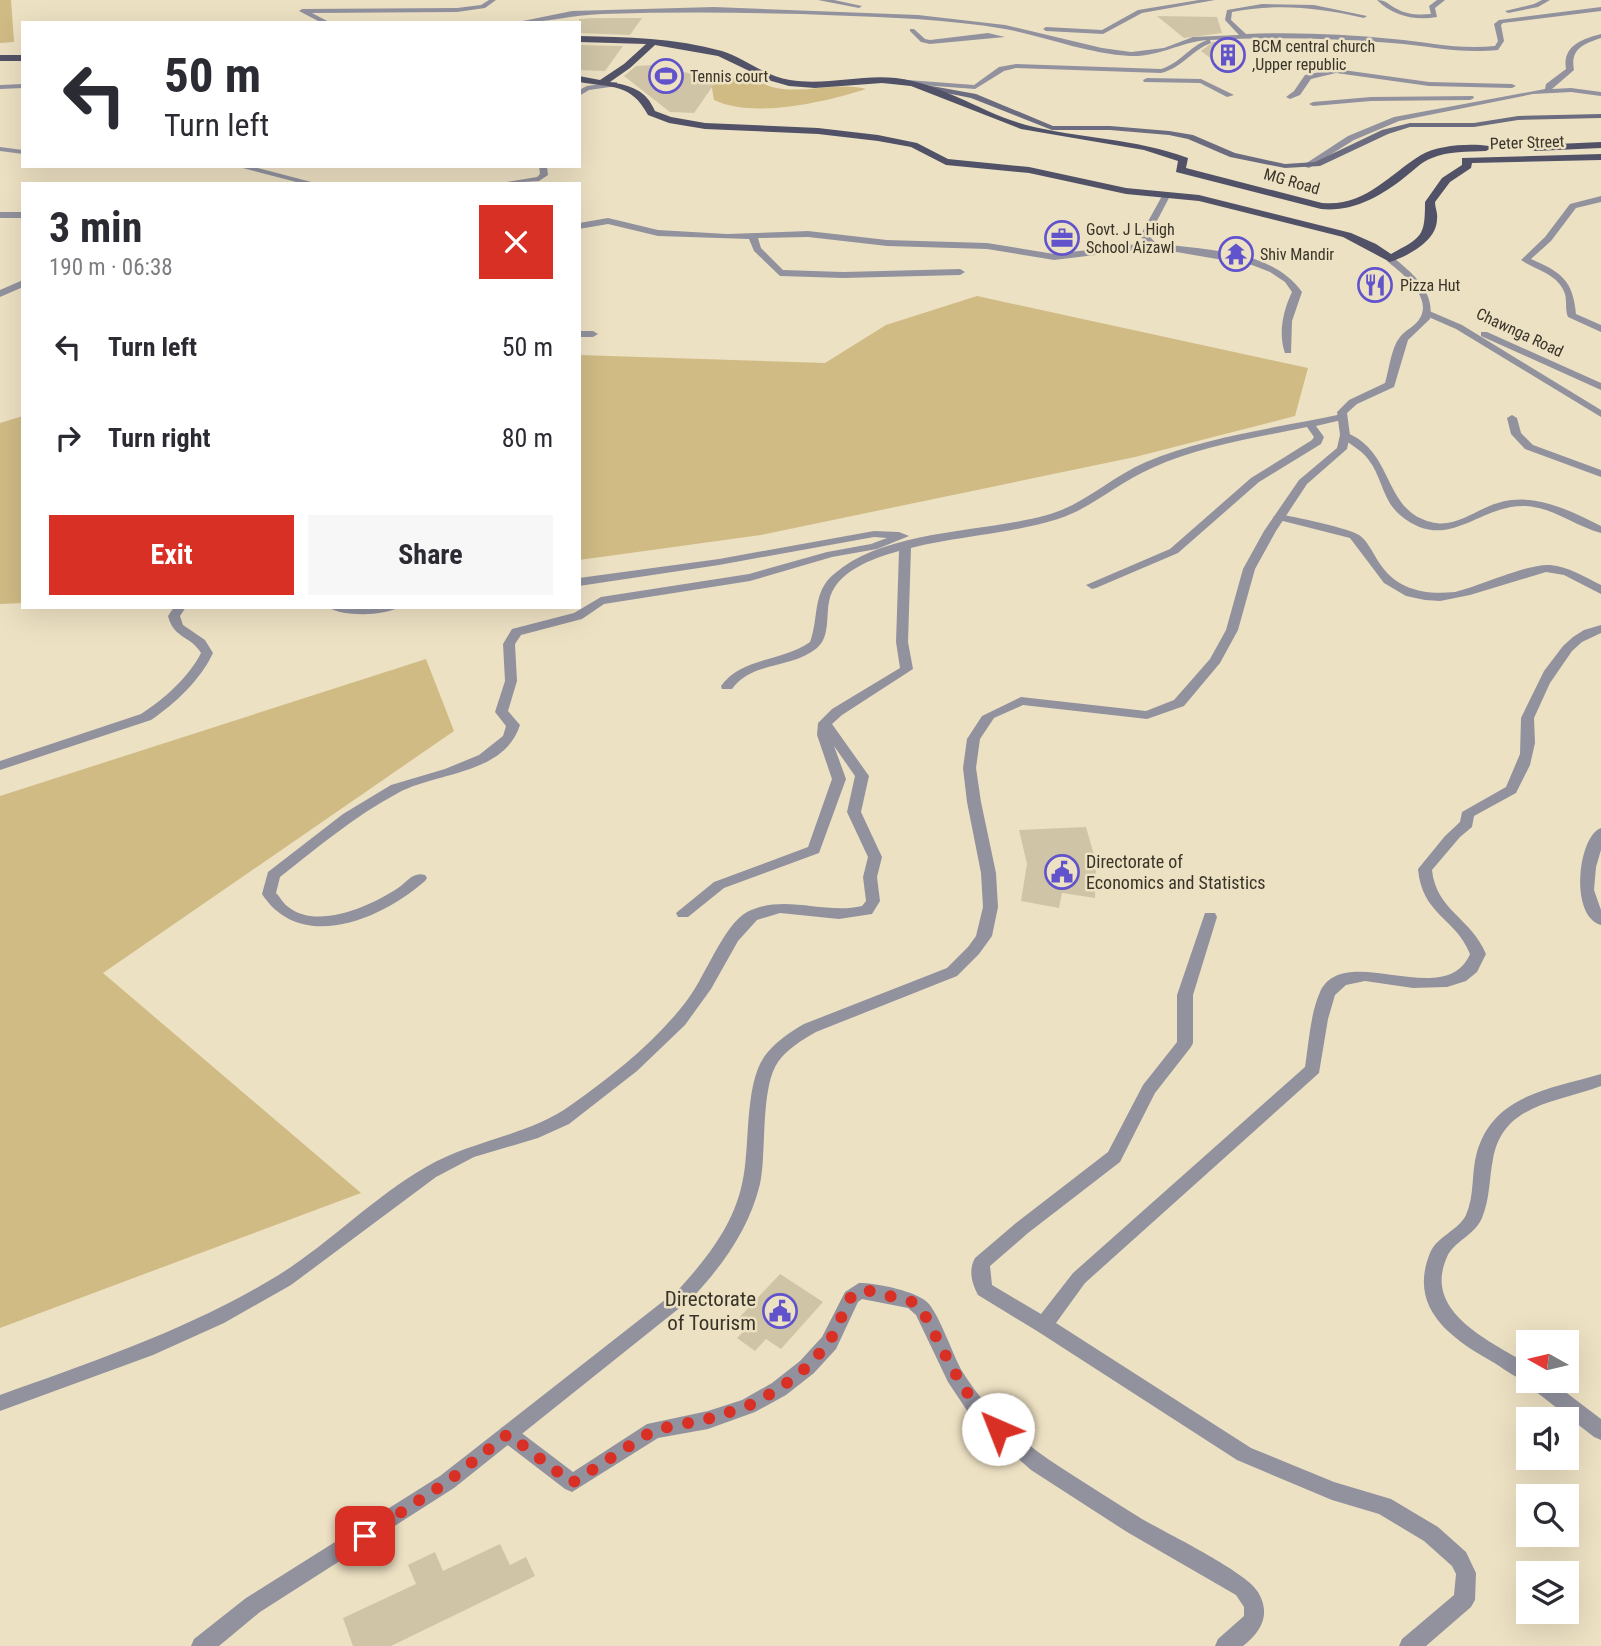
<!DOCTYPE html>
<meta charset="utf-8">
<style>
body{margin:0;font-family:"Roboto Condensed",sans-serif;background:#f7f7f7;color:#2b2b33;height:100vh;display:flex;flex-direction:column;font-size:26px;white-space:nowrap}
*{box-sizing:border-box;margin:0}
p{font-size:23px;color:#7c7c81}
.icon{flex:none;width:38px;height:38px;fill:none;stroke:currentColor;stroke-width:2;stroke-linecap:round;stroke-linejoin:round}
.map{position:relative;flex:1;overflow:hidden}
.drawer{position:absolute;left:21px;top:182px;width:560px;height:427px;display:flex;flex-direction:column;background:#fff;border-radius:0px;box-shadow:0 7px 28px #0002}
.drawer>*{flex:none}
.guide{position:absolute;left:21px;top:21px;width:560px;height:147px;border-radius:0px;box-shadow:0 7px 28px #0002;background:#fff;color:#2b2b33;overflow:hidden}
.needle{width:46px;rotate:278deg}
.buttons{position:absolute;left:1516px;top:1330px;display:grid;gap:14px}
.buttons a{display:grid;place-items:center;width:63px;height:63px;border-radius:0px;background:#fff;box-shadow:0 7px 28px #0002;font-size:35px}
.pin{position:absolute;display:grid;place-items:center;width:60px;height:60px;color:#fff;margin:-30px;border-radius:14px;box-shadow:0 4px 10px #0006}
.me{position:absolute;width:77px;margin:-38px;rotate:316deg;stroke-linejoin:round;filter:drop-shadow(0 0 5px #0008)}
.turn{display:flex;align-items:center;gap:24px;height:147px;padding:0 28px;font-size:32px}
.turn .icon{width:91px;height:91px;stroke-width:2.5}
.turn b{display:block;font-size:49px;line-height:60px}
.round{display:grid;place-items:center;flex:none;width:74px;height:74px;border-radius:0px;background:#f7f7f7}
.head{display:flex;align-items:center;justify-content:space-between;height:119px;padding:0 28px}
h1{font-size:42px;font-weight:700;line-height:52px}
.action{display:flex;gap:14px;margin-top:auto;padding:14px 28px}
.action a{flex:1;height:80px;border-radius:0px;background:#d93025;color:#fff;font-size:28px;font-weight:700;line-height:80px;text-align:center}
.action a+a{background:#f7f7f7;color:#2b2b33}
ul{padding:0;list-style:none}
li{display:flex;align-items:center;gap:21px;height:91px;padding:0 28px}
li div{flex:1}
li b{display:block;font-size:26px}
li em{font-style:normal}
.map>svg:first-child{display:block}
.green{fill:#d0bb85}
.building{fill:#cfc4a6}
.lines{fill:none;stroke-linecap:round;stroke-linejoin:round}
.minor{fill:#92929f;fill-rule:evenodd}
.tertiary{fill:#92929f;fill-rule:evenodd}
.secondary{fill:#6b6c7f;fill-rule:evenodd}
.primary{fill:#515267;fill-rule:evenodd}
.route{stroke:#d93025;stroke-width:12;stroke-dasharray:0 21.6}
.labels{text-anchor:middle;stroke-width:5;stroke-linejoin:round;paint-order:stroke}
.far-poi-label{font-size:16px;fill:#393429;stroke:#ede1c3;text-anchor:start}
.far-street-label{font-size:16px;fill:#393429;stroke:#ede1c3}
.poi-label{font-size:18px;fill:#393429;stroke:#ede1c3;text-anchor:start}
.near-poi-label{font-size:21px;fill:#393429;stroke:#ede1c3;text-anchor:end}
</style>
<div class="map">
<svg width="1601" height="1646" viewBox="0 0 1601 1646">
<rect width="100%" height="100%" fill="#ede1c3"/>
<g class="green">
<polygon points="0,0 11,0 14,42 0,43"/>
<path d="M747,75C755,79 764,85 772,87C803,95 835,81 866,89C825,102 754,119 714,100L712,88L707,84Z"/>
<polygon points="977,296 1308,368 1295,416 1135,457 761,535 579,560 579,355 825,363 886,325"/>
<polygon points="23,416 23,603 0,604 0,423"/>
<polygon points="426,659 454,731 103,973 361,1193 0,1328 0,796"/>
</g>
<g class="building">
<polygon points="1157,16 1217,17 1222,33 1184,38"/>
<polygon points="592,18 642,18 630,35 579,33 579,19"/>
<polygon points="1213,42 1226,42 1231,58 1213,60 1201,51"/>
<polygon points="579,45 623,46 605,71 579,70"/>
<polygon points="655,65 717,80 694,113 670,112 624,76 636,66"/>
<polygon points="1086,827 1096,862 1095,898 1062,893 1059,908 1021,901 1027,864 1019,830"/>
<polygon points="780,1274 823,1302 781,1349 766,1339 755,1351 737,1338 748,1327 737,1320"/>
<polygon points="500,1544 510,1565 526,1557 535,1576 391,1646 353,1646 343,1618 416,1584 408,1565 435,1552 443,1571"/>
</g>
<g class="lines">
<g class="minor">
<polygon points="489,0 496,0 485,8 457,12 312,13 331,23 322,23 299,11 302,9 457,8 481,5"/>
<polygon points="818,0 834,0 862,6 859,8"/>
<polygon points="1199,0 1215,0 1142,13 1103,34 1046,31 1043,29 1046,27 1102,30 1138,10"/>
<path d="M1377,0C1386,0 1389,5 1397,9C1408,15 1419,15 1431,14L1429,6L1437,0H1445L1435,8L1437,17C1415,21 1393,16 1377,0Z"/>
<polygon points="1542,0 1550,0 1538,7 1508,13 1505,11 1534,4"/>
<path d="M1262,4L1314,5L1367,16L1364,18C1320,8 1277,3 1232,12L1231,20L1246,34C1294,32 1345,34 1393,39C1428,42 1459,50 1495,46L1498,41L1494,24L1499,20L1601,7V11L1503,23L1501,25L1504,41L1498,50C1460,54 1430,46 1392,43C1331,38 1271,37 1210,40L1211,43C1192,50 1182,68 1161,73L1016,68L1004,71L975,89L895,83L891,81L895,79L974,85L999,67L1016,64L1161,69C1179,64 1189,47 1207,40C1181,42 1159,57 1130,56C1088,54 1047,37 1005,29C976,24 945,21 916,19C811,13 707,11 602,14C572,15 543,23 513,23L572,11L714,7L918,15L1005,25L1102,48L1131,52L1164,48L1193,37L1239,35L1225,20L1227,10Z"/>
<polygon points="910,29 914,29 925,39 930,40 988,33 1005,37 930,44 921,42 910,31"/>
<path d="M1601,34V38C1583,44 1570,49 1574,70L1552,89L1571,88L1601,92V96L1571,92L1533,94L1399,121L1354,140L1309,168L1302,166L1348,136L1394,117L1545,89L1546,84L1566,69C1562,46 1582,39 1601,34Z"/>
<polygon points="1336,69 1429,82 1512,84 1516,86 1512,88 1429,86 1336,73 1311,79 1300,95 1290,99 1286,97 1294,91 1305,75"/>
<polygon points="1147,78 1201,79 1234,95 1227,97 1200,83 1144,82 1143,80"/>
<polygon points="614,82 617,82 617,86 589,90 579,96 579,90 587,86"/>
<polygon points="1473,96 1474,98 1470,100 1371,101 1313,106 1309,104 1313,102 1371,97"/>
<polygon points="0,147 23,150 23,154 0,151"/>
<polygon points="60,166 125,166 121,168 64,168"/>
<polygon points="235,166 250,166 319,184 304,184"/>
<polygon points="539,166 547,166 548,175 539,181 494,184 537,177 540,174"/>
<path d="M1166,193L1170,196L1149,236L1156,243C1204,251 1271,248 1302,292L1292,321L1291,353H1285C1278,333 1283,311 1292,292L1285,282L1270,272L1252,265L1153,248L1054,260L987,249L887,246L808,237L758,238L761,248L783,270L843,272L960,269L965,272L960,275L843,278L780,276L754,251L749,239L658,236L608,224L579,229V223L608,218L658,230L727,234L808,231L887,240L987,243L1054,254L1146,243L1140,236L1162,196Z"/>
<path d="M1601,196V202L1576,208L1551,241L1531,259C1561,272 1573,280 1576,314L1601,325V332L1568,317C1565,310 1567,302 1565,294C1559,274 1535,270 1521,260L1545,237L1570,204Z"/>
<rect x="0" y="212" width="23" height="6"/>
<polygon points="23,280 23,287 0,297 0,290"/>
<polygon points="1427,310 1462,325 1601,410 1601,417 1456,329 1424,315 1422,313"/>
<polygon points="579,331 593,331 598,334 593,337 579,337"/>
<polygon points="1481,332 1487,332 1601,383 1601,390 1481,336"/>
<path d="M1342,414L1347,417L1346,419L1316,426L1324,437L1321,444L1259,482L1178,553L1096,588L1092,589L1086,585L1170,549L1251,478L1312,440L1314,437L1307,427C1255,438 1201,446 1152,468C1119,482 1092,508 1058,519C1010,534 959,536 911,548L908,642L913,669L842,715L832,724L869,776L861,812L882,857L877,877L880,901L872,914L839,919L780,913L757,920L738,941L711,989L685,1025L637,1071L569,1124L538,1138L474,1157L436,1177L291,1285L224,1323L153,1355L0,1411V1395C95,1361 190,1329 277,1276C329,1244 372,1198 426,1167C472,1140 528,1136 571,1105C612,1076 654,1043 685,1003C704,980 723,925 747,912C784,893 824,915 862,906L866,901L863,877L868,857L847,812L855,776L834,746L846,779L819,853L724,888L688,917H678L676,913L714,882L808,847L832,779L817,735L818,723L832,709L900,668L896,642L899,551C873,558 834,572 829,602C826,617 830,637 817,648C792,669 752,661 732,689H722L721,686C741,657 782,662 810,642C819,618 812,592 834,574C886,529 983,533 1047,515C1084,505 1111,477 1146,462C1208,436 1277,428 1342,414Z"/>
<polygon points="1512,415 1517,418 1521,433 1533,445 1601,470 1601,477 1525,449 1511,434 1507,418"/>
<path d="M1345,432C1395,451 1382,510 1431,522C1455,529 1476,509 1498,503C1534,492 1569,510 1601,526V533C1575,526 1554,508 1526,506C1478,504 1448,555 1400,515C1382,500 1382,476 1368,459C1361,449 1348,444 1340,435Z"/>
<path d="M1279,514C1294,517 1349,528 1359,535C1367,540 1373,553 1378,561C1396,590 1424,595 1455,592C1480,586 1529,563 1550,565C1569,567 1585,577 1601,585V594L1564,575L1546,572L1470,595L1440,601L1425,600L1406,596L1384,583L1350,538L1275,519L1273,517Z"/>
<path d="M874,531L899,532L909,536L877,549L832,557L750,581L604,604L582,619L521,635L515,644L517,681L508,711L520,725C504,775 436,772 398,793C355,816 318,847 280,877L276,893C280,897 283,903 287,906C316,931 371,906 398,888C407,882 413,871 425,875L427,878L425,881C382,919 301,954 262,894L268,872L343,814L391,785L445,769L479,755L503,736L506,726L495,712L505,681L503,644L512,629L574,613L601,597L749,574L827,552L871,544L887,538L874,537L719,565L579,586V578L719,559Z"/>
<path d="M174,607H186L180,616L183,625L205,640L213,653C201,679 175,704 151,720L0,770V761L141,714C163,700 189,677 201,653C190,635 174,639 168,616Z"/>
<path d="M328,607H399C385,616 342,617 328,607Z"/>
<path d="M1601,625V633L1582,642L1572,651L1550,683L1534,718L1535,743L1530,765L1516,793L1474,816L1472,827L1460,837L1432,870C1436,910 1471,918 1486,954L1477,972L1466,981L1447,987L1413,988L1365,981L1346,985L1335,995L1328,1019L1319,1073L1085,1283L1056,1323L1251,1448L1334,1482L1391,1499L1438,1527L1466,1552L1476,1573L1475,1600L1471,1607L1426,1646H1399L1402,1639L1454,1595L1456,1574L1452,1566L1424,1541L1379,1514L1332,1500L1237,1460L1037,1331L978,1295C972,1284 968,1270 975,1258L1016,1223L1108,1152L1143,1085L1177,1042V995L1205,913H1215L1217,917L1193,995V1043L1191,1047L1155,1093L1120,1162L1028,1233L990,1266L992,1285L1041,1314L1073,1273L1305,1067C1309,1042 1310,1015 1320,992C1344,940 1445,1012 1470,954C1455,917 1422,915 1418,869L1445,836L1460,822L1462,812L1506,787L1520,754L1521,718L1544,671L1563,646L1573,637L1584,630Z"/>
<path d="M1601,828V850L1596,867L1594,890L1601,910V925C1569,916 1578,836 1601,828Z"/>
<path d="M1601,1074V1086C1557,1103 1503,1103 1493,1159C1489,1179 1490,1199 1482,1218C1474,1236 1454,1241 1447,1257C1422,1312 1490,1341 1528,1364V1381H1551L1601,1419V1440L1594,1437L1530,1387L1528,1382C1515,1378 1503,1368 1491,1361C1449,1337 1408,1307 1430,1253C1437,1236 1458,1231 1466,1215C1475,1195 1471,1172 1477,1152C1494,1094 1551,1089 1601,1074Z"/>
<path d="M859,1283C876,1283 918,1291 929,1304C941,1319 952,1353 962,1371C986,1410 1022,1443 1060,1467C1087,1484 1114,1502 1142,1519C1166,1533 1247,1572 1258,1592C1271,1614 1262,1631 1243,1646H1215L1218,1639L1244,1616V1607L1236,1595L1127,1532L1031,1470L972,1418L948,1382L916,1315L908,1308L862,1299L858,1302L836,1349L814,1373L786,1395L755,1412L708,1429L658,1438L572,1492L565,1489L501,1440L498,1434L501,1428L508,1425L515,1428L573,1472L647,1424L708,1411L742,1400L772,1383L800,1361L822,1337L845,1292Z"/>
</g>
<g class="tertiary">
<polygon points="23,84 23,88 0,89 0,85"/>
<path d="M1387,257H1393C1413,274 1435,291 1430,319L1408,340L1394,387L1357,404L1347,413L1350,435L1347,449L1307,484L1276,531L1255,569L1238,630L1220,663L1184,706L1147,719L1023,705L994,718L980,739L976,768L981,802L996,873L998,907L992,936L979,954L957,976L816,1032C802,1040 787,1049 778,1062C760,1088 767,1151 760,1184C749,1229 723,1265 692,1298L454,1488L260,1612L219,1646H191L194,1639L246,1598L440,1476L680,1288C708,1257 733,1225 742,1184C751,1148 743,1081 767,1053C777,1041 790,1032 804,1024L947,968L968,947L976,936L983,907L981,873L967,802L963,768L967,739L982,716L1021,697L1146,711L1174,700L1210,659L1226,630L1243,569L1264,531L1299,480L1337,448L1340,435L1337,412L1349,400L1385,383C1389,370 1391,348 1400,337C1405,330 1416,326 1420,318C1433,296 1400,272 1387,261Z"/>
</g>
<polygon class="secondary" points="904,81 976,94 1053,126 1110,126 1169,131 1193,135 1235,153 1285,164 1315,162 1382,130 1410,123 1474,123 1518,116 1601,114 1601,118 1518,120 1474,127 1410,127 1388,134 1320,166 1285,168 1230,157 1188,139 1169,135 1110,130 1052,130 971,98 907,85 904,85"/>
<g class="primary">
<path d="M579,36C627,37 675,38 722,51C746,59 765,76 790,80C826,86 861,74 896,78C943,84 982,113 1026,125C1080,139 1135,138 1188,158L1186,168L1322,203C1365,207 1387,176 1421,155C1438,145 1470,143 1489,146L1491,148L1486,151C1468,152 1448,151 1432,158C1422,161 1413,171 1405,177C1380,197 1353,212 1321,209L1176,172L1178,161L1144,150L1021,129L911,86L882,83L815,88L789,86L768,80L718,56L655,45L630,68L610,82C632,86 646,90 655,111L671,117L705,123L818,128L878,135L917,143L948,159L1029,167L1126,188L1199,195L1351,233L1376,244L1391,254C1422,237 1425,237 1425,202L1442,178L1462,165V158L1601,154V160L1472,163L1471,168L1450,182L1435,202C1435,208 1438,213 1437,219C1437,241 1408,256 1390,262L1343,237L1199,201L1126,194L1029,173L946,165L911,147L878,141L818,134L705,129L669,123L648,115C631,83 612,88 579,82V76L600,80L624,64L646,44L579,42Z"/>
<rect x="0" y="55" width="23" height="6"/>
<polygon points="1601,142 1601,148 1535,151 1530,148 1535,145"/>
</g>
</g>
<g class="lines">
<path class="route" d="M365,1536L447,1482L508,1434L572,1483L654,1430L708,1419L748,1406L779,1389L807,1367L829,1343L851,1297L859,1291H870L913,1302L922,1310C945,1352 962,1396 998,1429"/>
</g>
<defs>
<g id="building-ring" transform="scale(1.75)"><circle r="9.5" fill="#ede1c3" stroke="#6053cc" stroke-width="1.5"/><path d="M-4-6H4V6H1V3H-1V6H-4ZM-2.5-4.3h1.7v1.8h-1.7ZM.8-4.3h1.7v1.8H.8ZM-2.5-1h1.7V.8h-1.7ZM.8-1h1.7V.8H.8Z" fill="#6053cc"/></g>
<g id="stadium-ring" transform="scale(1.75)"><circle r="9.5" fill="#ede1c3" stroke="#6053cc" stroke-width="1.5"/><path d="M0-5a6.5 5 0 1 0 0 10a6.5 5 0 1 0 0-10ZM-3.5-1.8h7v3.6h-7Z" fill="#6053cc"/></g>
<g id="office-ring" transform="scale(1.75)"><circle r="9.5" fill="#ede1c3" stroke="#6053cc" stroke-width="1.5"/><path d="M-6-3h4V-5.5h4V-3h4V5H-6ZM-1-4.5V-3h2v-1.5ZM-6 0V1H6V0Z" fill="#6053cc"/></g>
<g id="temple-ring" transform="scale(1.75)"><circle r="9.5" fill="#ede1c3" stroke="#6053cc" stroke-width="1.5"/><path d="M0-6L5-2H3V0L6.5 2.5H4V6H1.5V3h-3V6H-4V2.5H-6.5L-3 0V-2H-5Z" fill="#6053cc"/></g>
<g id="restaurant-ring" transform="scale(1.75)"><circle r="9.5" fill="#ede1c3" stroke="#6053cc" stroke-width="1.5"/><path d="M-5-6h1v4h1v-4h1v4h1v-4h1v5L-1.5 .5V6h-2V.5L-5-1ZM5-6V6H3V1.5H1.5Q1.5-4 5-6Z" fill="#6053cc"/></g>
<g id="civic-ring" transform="scale(1.75)"><circle r="9.5" fill="#ede1c3" stroke="#6053cc" stroke-width="1.5"/><path d="M-.6-6.5H3V-4.5H.6V-3L4-1V1h2V6H-6V1h2V-1L-.6-3ZM-1.2 2.5V6h2.4V2.5Z" fill="#6053cc"/></g>
</defs>
<g fill-rule="evenodd">
<use href="#building-ring" x="1228" y="55"/>
<use href="#stadium-ring" x="666" y="76"/>
<use href="#office-ring" x="1062" y="238"/>
<use href="#temple-ring" x="1236" y="254"/>
<use href="#restaurant-ring" x="1375" y="285"/>
<use href="#civic-ring" x="1062" y="872"/>
<use href="#civic-ring" x="780" y="1311"/>
</g>
<g class="labels">
<g class="far-poi-label">
<text x="1252" y="52">BCM central church<tspan x="1252" dy="18">,Upper republic</tspan></text>
<text x="690" y="82">Tennis court</text>
<text x="1086" y="235">Govt. J L High<tspan x="1086" dy="18">School Aizawl</tspan></text>
<text x="1260" y="260">Shiv Mandir</text>
<text x="1400" y="291">Pizza Hut</text>
</g>
<g class="far-street-label">
<text transform="translate(1527 142) rotate(-2)" y="6">Peter Street</text>
<text transform="translate(1292 181) rotate(16)" y="6">MG Road</text>
<text transform="translate(1520 332) rotate(25)" y="6">Chawnga Road</text>
</g>
<g class="poi-label">
<text x="1086" y="868">Directorate of<tspan x="1086" dy="21">Economics and Statistics</tspan></text>
</g>
<g class="near-poi-label">
<text x="756" y="1306">Directorate<tspan x="756" dy="24">of Tourism</tspan></text>
</g>
</g>
</svg>
<div class="buttons">
<a><svg class="needle" viewBox="-14 -14 28 28"><path d="M0-13l5 13h-10z" fill="#e53935"/><path d="M0 13l5-13h-10z" fill="#7c7c81"/></svg></a>
<a><svg class="icon" aria-label="sound" viewBox="0 0 24 24"><path d="M4 9h4l5-4v14l-5-4H4zM17 9q2 3 0 6"/></svg></a>
<a><svg class="icon" aria-label="search" viewBox="0 0 24 24"><circle cx="10" cy="10" r="6"/><path d="M15 15l6 6"/></svg></a>
<a><svg class="icon" aria-label="layers" viewBox="0 0 24 24"><path d="M12 4l9 5-9 5-9-5zM3 14l9 5 9-5"/></svg></a>
</div>
<div class="pin" style="left:365px;top:1536px;background:#d93025"><svg class="icon" aria-label="arrive" viewBox="0 0 24 24"><path d="M6 21V4h12l-3 4 3 4H6"/></svg></div>
<svg class="me" style="left:998px;top:1429px" viewBox="-20 -20 40 40"><circle r="19" fill="#fff"/><path d="M0-13L10 11 0 6-10 11z" fill="#d93025"/></svg>
<div class="guide">
<div class="turn"><svg class="icon" aria-label="left" viewBox="0 0 24 24"><path d="M17 20v-9H6M10 6l-5 5 5 5"/></svg><div><b>50 m</b>Turn left</div></div>
</div>
<section class="drawer">
<div class="head"><div><h1>3 min</h1><p>190 m · 06:38</p></div><a class="round" style="background:#d93025;color:#fff"><svg class="icon" aria-label="close" viewBox="0 0 24 24"><path d="M6 6l12 12M18 6L6 18"/></svg></a></div>
<ul>
<li><svg class="icon" aria-label="left" viewBox="0 0 24 24"><path d="M17 20v-9H6M10 6l-5 5 5 5"/></svg><div><b>Turn left</b></div><em>50 m</em></li>
<li><svg class="icon" aria-label="right" viewBox="0 0 24 24"><path d="M7 20v-9h11M14 6l5 5-5 5"/></svg><div><b>Turn right</b></div><em>80 m</em></li>
</ul>
<div class="action"><a>Exit</a><a>Share</a></div>
</section>
</div>
